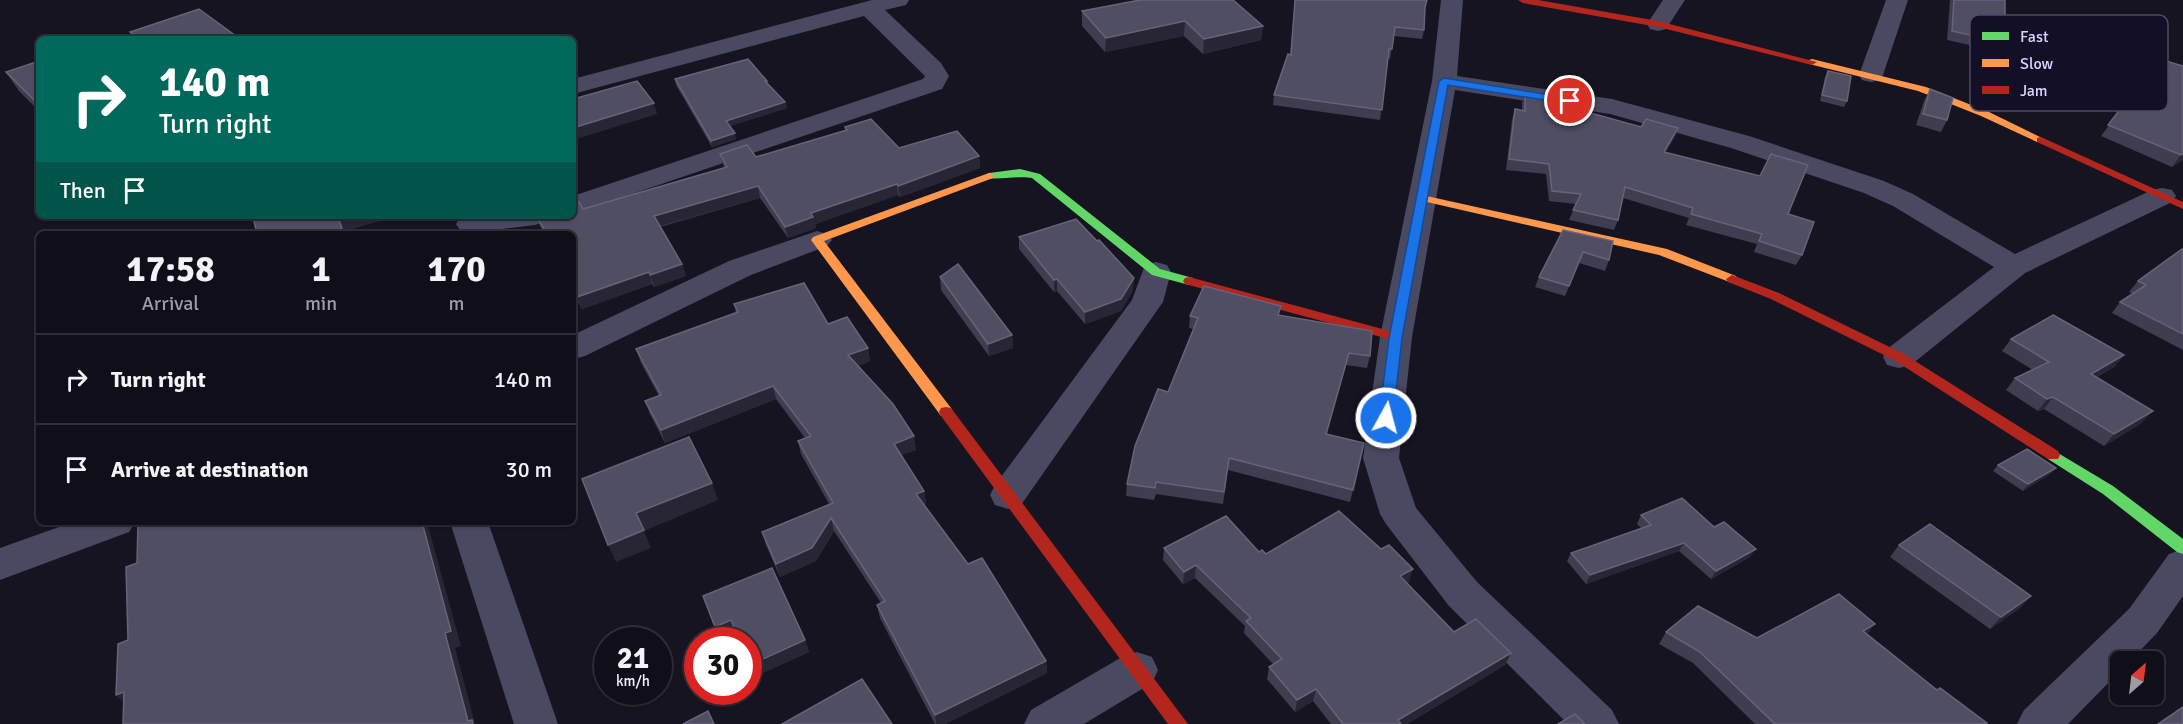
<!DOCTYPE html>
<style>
body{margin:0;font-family:Signika,sans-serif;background:#1e1d26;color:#f1f3f6;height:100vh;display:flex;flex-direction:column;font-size:22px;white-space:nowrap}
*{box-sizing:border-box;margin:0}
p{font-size:20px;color:#9c9ca2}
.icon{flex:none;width:33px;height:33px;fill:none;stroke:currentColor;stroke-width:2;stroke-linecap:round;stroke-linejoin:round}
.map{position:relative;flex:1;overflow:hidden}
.panel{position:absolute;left:36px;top:231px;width:540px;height:294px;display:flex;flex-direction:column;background:#100f19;border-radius:9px;box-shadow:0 2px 4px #0004,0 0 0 2px #302f38}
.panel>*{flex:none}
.hud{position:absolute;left:36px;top:36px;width:540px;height:183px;border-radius:9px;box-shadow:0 2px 4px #0004,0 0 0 2px #302f38;background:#00695c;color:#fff;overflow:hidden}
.needle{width:39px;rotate:28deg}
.tools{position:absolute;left:2110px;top:651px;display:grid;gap:12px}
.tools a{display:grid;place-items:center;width:54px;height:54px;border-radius:9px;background:#100f19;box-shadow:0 2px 4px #0004,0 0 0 2px #302f38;font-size:30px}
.speed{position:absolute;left:594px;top:627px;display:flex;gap:12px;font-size:30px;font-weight:700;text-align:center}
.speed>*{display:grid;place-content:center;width:78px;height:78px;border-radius:50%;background:#100f19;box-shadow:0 2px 4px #0004,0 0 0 2px #302f38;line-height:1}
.speed small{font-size:15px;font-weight:400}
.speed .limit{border:9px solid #d22;background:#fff;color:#111}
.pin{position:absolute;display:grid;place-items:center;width:51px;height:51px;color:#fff;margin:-26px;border:3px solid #fff;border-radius:50%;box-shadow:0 2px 6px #0007}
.me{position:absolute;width:66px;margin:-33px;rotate:7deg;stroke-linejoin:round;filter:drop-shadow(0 0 4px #0008)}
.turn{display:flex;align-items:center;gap:21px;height:126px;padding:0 24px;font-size:27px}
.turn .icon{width:78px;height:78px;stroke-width:2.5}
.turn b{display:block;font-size:42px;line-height:51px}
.then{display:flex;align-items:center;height:57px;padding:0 24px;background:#0003;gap:12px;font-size:22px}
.eta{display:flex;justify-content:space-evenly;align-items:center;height:102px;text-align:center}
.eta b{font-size:36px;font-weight:800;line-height:42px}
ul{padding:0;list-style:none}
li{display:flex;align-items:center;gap:18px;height:90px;padding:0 24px;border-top:2px solid #302f38}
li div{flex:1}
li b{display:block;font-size:22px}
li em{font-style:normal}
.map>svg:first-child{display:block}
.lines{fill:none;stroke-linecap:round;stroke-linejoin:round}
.street{fill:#4a4962;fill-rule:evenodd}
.fast{fill:#63d668;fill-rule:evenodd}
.slow{fill:#ff974d;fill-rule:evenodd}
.jam{fill:#b3261e;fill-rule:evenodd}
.wall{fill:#403d50}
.shaded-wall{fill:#282635}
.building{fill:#504e63;stroke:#66637b;stroke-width:1.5}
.route{fill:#1a73e8;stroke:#114b97;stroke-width:1.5}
.key{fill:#130f26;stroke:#4e4a67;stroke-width:1.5}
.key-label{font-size:16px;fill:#d9d4ff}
</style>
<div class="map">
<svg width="2183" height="724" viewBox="0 0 2183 724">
<rect width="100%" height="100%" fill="#161421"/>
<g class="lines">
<g class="street">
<polygon points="872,0 909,0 906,5 885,10 941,63 949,76 942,89 573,214 573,196 923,79 925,76 864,16 573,94 573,79"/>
<polygon points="1441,0 1463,0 1457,76 1612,99 1749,136 1884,181 1913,194 2015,254 2152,190 2162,188 2172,190 2176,196 2172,202 2025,273 1911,365 1899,368 1887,365 1883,357 1887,349 1994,267 1893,206 1864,193 1731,148 1610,114 1455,90 1412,337 1399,458 1416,508 1477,582 1612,710 1619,724 1568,724 1449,606 1386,524 1380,514 1363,458 1380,337 1432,81"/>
<polygon points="1663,0 1685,0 1666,29 1658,31 1650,29 1647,24"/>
<polygon points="1886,0 1908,0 1883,75 1880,80 1871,82 1862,80 1859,75"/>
<polygon points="467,216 549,216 545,222 535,225 470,233 460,230 456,224 460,218"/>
<polygon points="817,231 827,234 832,240 827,246 751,275 585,356 573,359 573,335 729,261"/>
<polygon points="1156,262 1167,265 1171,272 1163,302 1158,309 1021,505 1008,509 995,505 990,495 995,485 1132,300 1145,265"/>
<polygon points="73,522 135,522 129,532 0,580 0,548"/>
<polygon points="450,522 488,522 558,724 514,724"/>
<polygon points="2183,549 2183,596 2157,633 2129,662 2121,662 2121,670 2068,724 2017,724 2024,710 2129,609 2169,554"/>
<polygon points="1137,652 1152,657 1158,670 1152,683 1084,724 1024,724 1031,710 1122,657"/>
</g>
<g class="fast">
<path d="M1020,169L1040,174L1160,269L1193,278L1195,281L1189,285L1152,275L1032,178C1018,175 991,182 983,176L989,173Z"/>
<polygon points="2053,450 2113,486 2183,539 2183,554 2177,552 2103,494 2048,459 2046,455 2048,451"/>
</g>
<g class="slow">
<polygon points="1812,59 1926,87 1989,112 2046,140 2045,142 2037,142 1981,116 1918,91 1809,64 1809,60"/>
<polygon points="989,173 993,174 993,178 824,241 951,408 953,412 951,416 941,416 811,240 813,237"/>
<polygon points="1422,195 1667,249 1736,276 1738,279 1732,283 1659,255 1418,200 1416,198"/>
</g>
<g class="jam">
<polygon points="1518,0 1538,0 1658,21 1817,62 1812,65 1658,27 1523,3"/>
<polygon points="2041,137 2183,202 2183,209 2037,142 2037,138"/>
<polygon points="1732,275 1779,293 1904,354 2058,451 2060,455 2058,459 2048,459 1894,360 1771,299 1728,282 1726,279"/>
<polygon points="1189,277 1401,334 1403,337 1396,341 1185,284 1183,281 1185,278"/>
<polygon points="946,407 951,408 1188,724 1168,724 941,416 939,412 941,408"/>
</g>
</g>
<g class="wall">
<polygon points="1295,0 1427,0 1425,9 1424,30 1422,39 1394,36 1390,59 1388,58 1380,120 1273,105 1274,95 1290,55"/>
<polygon points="1950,0 2005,0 2005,24 2002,29 2001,42 1996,51 1947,40"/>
<polygon points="1082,11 1263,26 1261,40 1203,54 1184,36 1105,52 1082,26"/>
<polygon points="130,32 240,39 135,39"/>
<polygon points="2159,59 2183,160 2172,167 2101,136"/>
<polygon points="39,61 39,111 19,91 6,72"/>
<polygon points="1828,71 1847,101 1844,107 1820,101 1825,77"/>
<polygon points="675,79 767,81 768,84 785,102 787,108 730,126 736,139 712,147 676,85"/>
<polygon points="1930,89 1947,120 1941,132 1916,125 1924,101"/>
<polygon points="1525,93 1569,107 1641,127 1678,128 1674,138 1666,152 1788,214 1802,255 1796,265 1754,252 1757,244 1686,225 1689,218 1623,198 1618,220 1614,230 1569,220 1576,204 1549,201 1546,174 1506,170 1512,120 1515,109 1522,111 1522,103"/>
<polygon points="845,127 899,148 979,156 980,168 900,197 898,195 815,224 816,228 788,238 760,198 660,227 682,264 686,276 654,287 652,284 582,309 573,293 573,234 545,234 540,226 536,216 583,209 724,168 720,154 756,157 845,130"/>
<polygon points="1563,230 1609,260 1605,271 1579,263 1565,296 1535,287 1539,277"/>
<polygon points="1019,237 1133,290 1121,311 1085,324 1057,291 1054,292 1019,249"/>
<polygon points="2183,249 2183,350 2112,313 2120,302 2133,294 2129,292 2138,281"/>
<polygon points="940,277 1012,335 1013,348 989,356 941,290"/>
<polygon points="734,304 828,324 868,348 870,361 858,366 916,450 901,455 924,491 926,504 924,505 968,564 1046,661 1047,673 945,724 935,724 880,618 877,605 881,603 834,531 816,561 780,577 766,545 762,532 829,504 801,454 798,441 805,438 776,399 665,443 650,414 645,401 659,396 641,363 636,349 736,313"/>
<polygon points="1280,315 1370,356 1367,368 1346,365 1327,434 1364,443 1350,502 1228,470 1223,504 1156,494 1154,500 1126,496 1127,484 1168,392 1194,329 1189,328 1190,316"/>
<polygon points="2011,339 2124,355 2114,367 2097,377 2142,423 2104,446 2044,409 2038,411 2006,390 2015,378 2033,370 2002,351"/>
<polygon points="1998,465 2056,468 2050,474 2023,491 1993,471"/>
<polygon points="1641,515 1714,527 1750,557 1711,579 1679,551 1586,584 1567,561 1571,553 1641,528 1637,524"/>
<polygon points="1899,545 2031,596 2020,608 1990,629 1890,557"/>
<polygon points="1164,548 1259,552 1266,554 1409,582 1407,583 1454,632 1511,653 1505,665 1407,724 1331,724 1313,701 1295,712 1267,679 1269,667 1273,664 1244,633 1245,626 1195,578 1183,584 1163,560"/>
<polygon points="703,596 805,640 809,652 754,677 748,664 748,640 738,640 735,633 720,639"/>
<polygon points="1875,624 1867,634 1937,690 1985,724 1755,724 1693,663 1659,644 1666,632 1757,638"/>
</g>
<g class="shaded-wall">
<polygon points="1185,21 1184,36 1105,52 1106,38"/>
<polygon points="1263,26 1261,40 1203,54 1204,39"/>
<polygon points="785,102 787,108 727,127 726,121"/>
<polygon points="654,103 657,114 573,140 573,128"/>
<polygon points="1678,128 1674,138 1660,162 1664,152"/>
<polygon points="735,133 736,139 712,147 711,141"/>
<polygon points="2183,154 2183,160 2172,167 2181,155"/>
<polygon points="979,156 980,168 900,197 898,186"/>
<polygon points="897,184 898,195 815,224 816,228 788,238 785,227 811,213"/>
<polygon points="758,186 760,198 657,227 654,216"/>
<polygon points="338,216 382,216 383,220 346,231 347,234 324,234"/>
<polygon points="682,264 686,276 654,287 650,275"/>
<polygon points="649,272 652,284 582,309 577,297"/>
<polygon points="1134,278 1133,290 1121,311 1085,324 1085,312"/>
<polygon points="1057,279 1057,291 1054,292 1054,280"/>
<polygon points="1012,335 1013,348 989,356 988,344"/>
<polygon points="868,348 870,361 851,369 848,355"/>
<polygon points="1349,353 1346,365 1324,446 1326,434"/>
<polygon points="2124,355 2114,367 2082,386 2091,374"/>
<polygon points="773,386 776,399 665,443 661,430"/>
<polygon points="2053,397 2044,409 2038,411 2047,399"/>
<polygon points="2153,411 2142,423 2104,446 2114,434"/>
<polygon points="914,436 916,450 896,457 894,444"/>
<polygon points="2056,468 2050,474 2023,491 2028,484"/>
<polygon points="712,483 718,500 644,531 651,548 616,562 608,545 636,513"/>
<polygon points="924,491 926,504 918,507 916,494"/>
<polygon points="831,518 834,531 816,561 780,577 776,564"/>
<polygon points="422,522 427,522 461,646 455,648 475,724 470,724 468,721 445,633"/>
<polygon points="1684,543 1679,551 1586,584 1590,575"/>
<polygon points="1756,549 1750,557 1711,579 1716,571"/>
<polygon points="1196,565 1195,578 1183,584 1184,572"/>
<polygon points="1413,569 1409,582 1397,588 1400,576"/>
<polygon points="2031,596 2020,608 1990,629 2001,617"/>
<polygon points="731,620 735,633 720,639 715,627"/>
<polygon points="1875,624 1866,636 1863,631"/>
<polygon points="805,640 809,652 754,677 750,665"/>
<polygon points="1511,653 1505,665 1407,724 1396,724 1398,720"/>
<polygon points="1046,661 1047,673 945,724 936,724 935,715"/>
<polygon points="1316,689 1313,701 1295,712 1297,700"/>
<polygon points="124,692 131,710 116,695"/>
</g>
<g class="building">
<polygon points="1140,0 1233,0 1263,26 1204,39 1185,21 1106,38 1082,11"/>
<polygon points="1295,0 1427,0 1425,7 1424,30 1395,27 1392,49 1389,49 1382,110 1274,95 1288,54 1291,55"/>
<polygon points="1954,0 2005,0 2005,24 2002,23 2001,42 1952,31"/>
<polygon points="199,9 240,39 139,39 130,32"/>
<polygon points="748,59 767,81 765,81 785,102 726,121 735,133 711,141 675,79"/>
<polygon points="2159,59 2183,66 2183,154 2181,155 2108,125"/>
<polygon points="39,61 39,105 6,72"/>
<polygon points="1828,71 1851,76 1847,101 1822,95"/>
<polygon points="637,81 654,103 573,128 573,99"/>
<polygon points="1930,89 1953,98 1947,120 1923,114"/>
<polygon points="1525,93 1569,99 1569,107 1641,127 1646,119 1678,128 1664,152 1760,176 1771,154 1808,165 1788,214 1814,222 1802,255 1759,241 1762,234 1691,214 1693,208 1625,187 1618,220 1573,210 1581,194 1552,191 1549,164 1509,159 1515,109 1525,111"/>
<polygon points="871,119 899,148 957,131 979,156 898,186 897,184 811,213 813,217 785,227 758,186 654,216 682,264 650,275 649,272 577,297 573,289 573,234 547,234 536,216 573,216 573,204 579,202 583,209 727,167 720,154 747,145 756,157 847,130 845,127"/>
<polygon points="270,216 338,216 342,229 324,234 257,234 254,221"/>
<polygon points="1076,219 1097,241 1099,240 1134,278 1121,299 1085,312 1057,279 1054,280 1019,237"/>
<polygon points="1563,230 1613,241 1609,260 1583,252 1569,286 1539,277"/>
<polygon points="2182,249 2183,249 2183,334 2120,302 2146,285 2138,281"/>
<polygon points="958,264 1012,335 988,344 940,277"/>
<polygon points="804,283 828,324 847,317 868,348 848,355 893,404 914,436 894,444 924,491 916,494 968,564 982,558 1046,661 935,715 877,605 885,601 831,518 812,548 776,564 762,532 833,503 798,441 811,436 773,386 661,430 645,401 661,395 636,349 738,312 734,304"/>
<polygon points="1204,286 1281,306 1278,315 1372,331 1370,356 1349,353 1326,434 1364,443 1353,490 1229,458 1224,492 1156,482 1155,488 1127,484 1135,446 1158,389 1168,392 1198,318 1190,316"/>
<polygon points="2053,315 2124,355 2091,374 2153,411 2114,434 2053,397 2047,399 2015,378 2049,362 2011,339"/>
<polygon points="689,437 712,483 636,513 644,530 608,545 582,479"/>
<polygon points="2027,449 2056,468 2028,484 1998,465"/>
<polygon points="1682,498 1714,527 1724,522 1756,549 1716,571 1684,543 1590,575 1571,553 1651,525 1641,515"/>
<polygon points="1339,511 1381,549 1389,545 1413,569 1400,576 1454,632 1476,619 1511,653 1398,720 1401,724 1343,724 1316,689 1297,700 1269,667 1282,659 1246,621 1251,618 1196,565 1184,572 1164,548 1226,516 1259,552 1262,550 1266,554"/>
<polygon points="138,522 422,522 451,631 445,633 468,721 472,720 473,724 123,724 124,692 116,695 118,644 128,640 126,567 137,563"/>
<polygon points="1930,524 2031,596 2001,617 1899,545"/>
<polygon points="772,568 805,640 750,665 748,661 748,640 739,640 731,620 715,627 703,596"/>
<polygon points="1839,594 1875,624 1863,631 1937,690 1940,688 1987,723 1985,724 1775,724 1700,652 1666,632 1698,606 1757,638"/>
<polygon points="862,679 892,724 782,724"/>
<polygon points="2183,707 2183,724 2158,724"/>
<polygon points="708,711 714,724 683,724"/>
<polygon points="1575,714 1585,724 1558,724"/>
</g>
<polygon class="route" points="1444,78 1570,98 1575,101 1570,104 1448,85 1402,338 1393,418 1386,423 1379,418 1389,338 1439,81"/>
<rect x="1970" y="15" width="198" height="96" rx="9" class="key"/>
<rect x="1982" y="32" width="27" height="8" fill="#63d668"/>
<rect x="1982" y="59" width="27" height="8" fill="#ff974d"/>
<rect x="1982" y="86" width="27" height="8" fill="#b3261e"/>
<g class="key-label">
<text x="2020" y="42">Fast</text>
<text x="2020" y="69">Slow</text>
<text x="2020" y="96">Jam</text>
</g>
</svg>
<div class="tools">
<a><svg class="needle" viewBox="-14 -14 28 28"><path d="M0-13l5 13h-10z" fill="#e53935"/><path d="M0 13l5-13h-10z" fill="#9c9ca2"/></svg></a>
</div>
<div class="speed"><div>21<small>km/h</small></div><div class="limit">30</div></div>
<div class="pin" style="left:1570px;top:101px;background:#d93025"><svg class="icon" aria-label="arrive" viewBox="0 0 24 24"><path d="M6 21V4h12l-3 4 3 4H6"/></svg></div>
<svg class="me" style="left:1386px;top:418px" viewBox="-20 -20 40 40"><circle r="17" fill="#1a73e8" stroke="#fff" stroke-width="3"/><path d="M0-11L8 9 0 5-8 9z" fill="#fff"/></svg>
<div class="hud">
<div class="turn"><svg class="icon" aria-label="right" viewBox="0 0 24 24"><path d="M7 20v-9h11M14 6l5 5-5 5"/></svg><div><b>140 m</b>Turn right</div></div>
<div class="then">Then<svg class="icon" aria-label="arrive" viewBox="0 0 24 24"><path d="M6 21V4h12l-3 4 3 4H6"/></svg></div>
</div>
<section class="panel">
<div class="eta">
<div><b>17:58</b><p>Arrival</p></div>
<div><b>1</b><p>min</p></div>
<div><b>170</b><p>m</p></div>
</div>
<ul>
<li><svg class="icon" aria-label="right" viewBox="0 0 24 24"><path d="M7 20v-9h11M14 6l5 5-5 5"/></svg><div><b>Turn right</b></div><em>140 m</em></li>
<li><svg class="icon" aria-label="arrive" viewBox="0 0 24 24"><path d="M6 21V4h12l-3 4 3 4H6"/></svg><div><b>Arrive at destination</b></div><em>30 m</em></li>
</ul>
</section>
</div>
